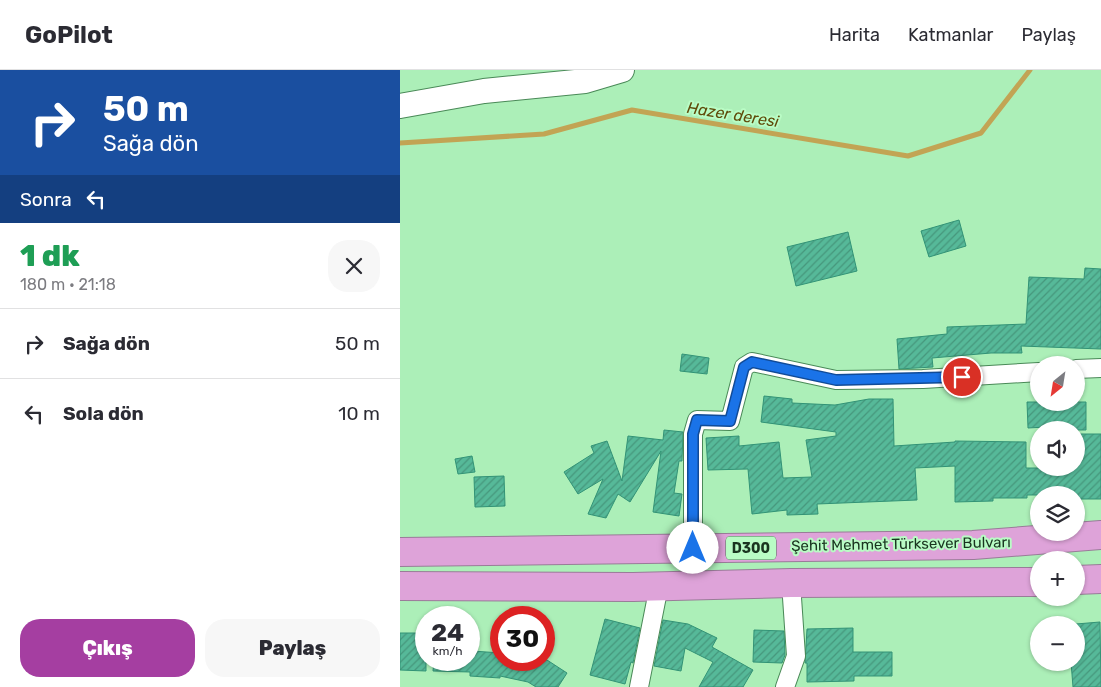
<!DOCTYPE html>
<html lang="tr">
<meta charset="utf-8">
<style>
body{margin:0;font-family:Rubik,sans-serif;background:#f7f7f7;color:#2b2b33;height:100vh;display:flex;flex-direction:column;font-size:19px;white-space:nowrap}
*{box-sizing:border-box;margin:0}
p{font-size:16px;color:#7c7c81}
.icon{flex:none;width:28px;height:28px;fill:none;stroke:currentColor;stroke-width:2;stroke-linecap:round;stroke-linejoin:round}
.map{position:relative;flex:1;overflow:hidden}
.side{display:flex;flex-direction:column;background:#fff;width:400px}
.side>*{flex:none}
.banner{background:#1a4fa0;color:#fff;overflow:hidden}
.needle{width:32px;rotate:210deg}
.controls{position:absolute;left:630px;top:286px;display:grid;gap:10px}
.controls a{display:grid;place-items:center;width:55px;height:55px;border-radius:50%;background:#fff;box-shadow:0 1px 4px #0004;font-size:25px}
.speed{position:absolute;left:15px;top:536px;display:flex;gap:10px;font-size:25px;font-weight:700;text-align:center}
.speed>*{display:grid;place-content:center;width:65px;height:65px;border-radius:50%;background:#fff;box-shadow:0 1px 4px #0004;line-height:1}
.speed small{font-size:12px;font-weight:400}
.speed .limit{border:8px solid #d22;background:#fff;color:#111}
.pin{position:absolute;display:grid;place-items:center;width:42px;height:42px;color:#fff;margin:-21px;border:2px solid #fff;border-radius:50%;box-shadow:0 1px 5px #0007}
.me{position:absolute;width:55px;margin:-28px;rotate:0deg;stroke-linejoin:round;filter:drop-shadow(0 0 4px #0008)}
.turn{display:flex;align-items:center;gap:18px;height:105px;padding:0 20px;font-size:22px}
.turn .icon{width:65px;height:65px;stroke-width:2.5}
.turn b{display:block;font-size:35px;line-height:42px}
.then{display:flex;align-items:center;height:48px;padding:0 20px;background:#0003;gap:10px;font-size:19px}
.round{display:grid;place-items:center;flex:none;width:52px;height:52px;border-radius:20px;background:#f7f7f7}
.headline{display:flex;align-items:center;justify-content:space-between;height:85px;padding:0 20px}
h1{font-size:30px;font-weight:800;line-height:38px;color:#1e9e55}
.primary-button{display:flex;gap:10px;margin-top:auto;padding:10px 20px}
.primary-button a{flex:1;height:58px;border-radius:20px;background:#a53ea1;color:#fff;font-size:20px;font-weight:800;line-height:58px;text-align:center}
.primary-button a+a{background:#f7f7f7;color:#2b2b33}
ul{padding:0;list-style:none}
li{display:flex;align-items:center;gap:15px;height:70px;padding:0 20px;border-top:1px solid #e1e1e2}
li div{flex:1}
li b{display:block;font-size:19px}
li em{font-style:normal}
header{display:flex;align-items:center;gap:30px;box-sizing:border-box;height:70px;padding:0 25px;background:#fff;border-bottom:1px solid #e1e1e2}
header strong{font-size:24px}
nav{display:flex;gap:28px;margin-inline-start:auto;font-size:18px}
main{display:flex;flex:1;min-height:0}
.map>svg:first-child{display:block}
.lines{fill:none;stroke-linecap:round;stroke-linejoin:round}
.stream{stroke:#c2a454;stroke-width:5}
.building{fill:url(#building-hatch);stroke:#329376}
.street-casing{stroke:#498957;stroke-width:20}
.secondary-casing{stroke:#498957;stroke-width:26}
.highway-casing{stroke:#997c98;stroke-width:30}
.street{stroke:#fff;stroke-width:18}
.secondary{stroke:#fff;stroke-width:24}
.highway{stroke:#dea3d9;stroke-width:28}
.route-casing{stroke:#114b97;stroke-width:12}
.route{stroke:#1a73e8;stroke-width:9}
.labels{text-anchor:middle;stroke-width:4;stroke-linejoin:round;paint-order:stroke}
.shield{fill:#b9fcc5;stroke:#4a7152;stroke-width:1}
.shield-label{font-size:14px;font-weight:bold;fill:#1a3520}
.street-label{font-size:15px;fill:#1a3520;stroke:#b9fcc5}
.water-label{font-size:16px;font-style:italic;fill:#5f4b0a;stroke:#b9fcc5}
</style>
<header>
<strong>GoPilot</strong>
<nav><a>Harita</a><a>Katmanlar</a><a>Paylaş</a></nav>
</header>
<main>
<section class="side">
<div class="banner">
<div class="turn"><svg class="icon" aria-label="right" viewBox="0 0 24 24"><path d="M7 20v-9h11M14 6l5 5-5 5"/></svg><div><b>50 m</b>Sağa dön</div></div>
<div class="then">Sonra<svg class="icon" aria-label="left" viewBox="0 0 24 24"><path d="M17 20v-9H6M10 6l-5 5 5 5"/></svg></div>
</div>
<div class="headline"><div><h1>1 dk</h1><p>180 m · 21:18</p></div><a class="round"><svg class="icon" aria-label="close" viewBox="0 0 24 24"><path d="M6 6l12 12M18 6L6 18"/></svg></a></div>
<ul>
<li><svg class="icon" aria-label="right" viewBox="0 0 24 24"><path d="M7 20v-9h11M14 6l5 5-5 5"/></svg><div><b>Sağa dön</b></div><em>50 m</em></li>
<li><svg class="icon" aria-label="left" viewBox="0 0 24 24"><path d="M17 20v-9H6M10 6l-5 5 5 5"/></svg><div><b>Sola dön</b></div><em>10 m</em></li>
</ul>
<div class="primary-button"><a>Çıkış</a><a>Paylaş</a></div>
</section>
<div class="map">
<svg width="701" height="617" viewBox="0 0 701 617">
<defs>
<pattern id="building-hatch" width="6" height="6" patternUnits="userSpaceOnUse" patternTransform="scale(1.25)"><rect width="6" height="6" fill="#56b999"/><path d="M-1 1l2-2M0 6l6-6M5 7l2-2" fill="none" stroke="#46977c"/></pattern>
</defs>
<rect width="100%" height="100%" fill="#acefb8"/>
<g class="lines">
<polyline class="stream" points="0,73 144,64 232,40 508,86 581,63 630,0"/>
</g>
<g class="building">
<polygon points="559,150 566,176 529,187 521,161"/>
<polygon points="448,162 457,201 396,216 387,177"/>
<polygon points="685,198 701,199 701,279 621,276 622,283 591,283 532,288 533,297 499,299 497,269 547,264 547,257 626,254 629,207 684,209"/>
<polygon points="282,284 309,288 307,304 280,301"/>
<polygon points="364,326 392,329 392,333 435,335 469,329 493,329 494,376 555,372 555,371 626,372 626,398 676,398 676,364 701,364 701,429 676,429 676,425 627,425 627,428 593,428 593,431 555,432 555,396 515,398 517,430 417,434 418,444 387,445 387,440 352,444 348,399 308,400 306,368 339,366 339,376 379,372 383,408 412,407 406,370 436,366 436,362 361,352"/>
<polygon points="627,332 686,332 686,360 663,360 663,356 628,358"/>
<polygon points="264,360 283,362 282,391 279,391 274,423 282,424 279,446 253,442 261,381 230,432 218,424 206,448 188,444 203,409 178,424 164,402 194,383 191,376 207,371 222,411 228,366 263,370"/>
<polygon points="72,386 75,402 58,404 55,389"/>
<polygon points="104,406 105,436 75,437 74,407"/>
<polygon points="205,549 240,558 233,593 231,592 225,614 190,605"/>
<polygon points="263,550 288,554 317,568 312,577 353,600 343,617 299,617 313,592 285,578 281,601 254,596"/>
<polygon points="700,552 701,617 673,617 671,592 676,592 676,554"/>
<polygon points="453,558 453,582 492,582 492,606 454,606 454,611 407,612 407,593 405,593 407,559"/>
<polygon points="354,560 384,561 385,585 382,593 353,592"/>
<polygon points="0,563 26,563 26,601 0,600"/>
<polygon points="72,581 101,583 101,590 147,590 167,603 158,617 136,617 128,612 100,606 100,608 70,606 70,602 33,601 34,590 71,590"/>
</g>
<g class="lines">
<g class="street-casing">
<g id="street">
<polyline points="676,299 701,298"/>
<polyline points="293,479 293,364 297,350 330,351 344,297 352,292 436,310 523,309 639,302"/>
<polyline points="239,617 259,516"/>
<polyline points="385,617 396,586 391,513"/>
</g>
</g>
<g class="secondary-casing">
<polyline id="secondary" points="0,36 84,21 185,11 222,0"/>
</g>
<g class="highway-casing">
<g id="highway">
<polyline points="0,482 573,475 701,465"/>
<polyline points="676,510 701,509"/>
<polyline points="0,516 233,517 391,513 639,512"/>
</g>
</g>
<use href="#street" class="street"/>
<use href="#secondary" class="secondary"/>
<use href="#highway" class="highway"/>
</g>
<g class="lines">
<g class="route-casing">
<polyline id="route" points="293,478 293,364 297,350 330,351 344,297 352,292 436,310 562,307"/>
</g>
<use href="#route" class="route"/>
</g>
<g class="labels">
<rect class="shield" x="326" y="466.5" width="50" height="23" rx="4"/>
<g class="shield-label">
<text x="351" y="483">D300</text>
</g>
<g class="street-label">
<text transform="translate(501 474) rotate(-1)" y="5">Şehit Mehmet Türksever Bulvarı</text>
</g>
<g class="water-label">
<text transform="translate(333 44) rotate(9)" y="6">Hazer deresi</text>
</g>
</g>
</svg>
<div class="controls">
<a><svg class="needle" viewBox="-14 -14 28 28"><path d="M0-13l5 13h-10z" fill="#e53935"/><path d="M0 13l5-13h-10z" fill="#7c7c81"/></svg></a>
<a><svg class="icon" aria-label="sound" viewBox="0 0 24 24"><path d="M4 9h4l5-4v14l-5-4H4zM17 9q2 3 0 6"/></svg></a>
<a><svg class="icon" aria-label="layers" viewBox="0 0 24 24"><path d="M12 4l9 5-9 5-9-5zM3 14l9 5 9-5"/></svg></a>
<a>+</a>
<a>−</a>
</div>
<div class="speed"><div>24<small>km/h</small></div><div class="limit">30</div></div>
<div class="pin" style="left:562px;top:307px;background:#d93025"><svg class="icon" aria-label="arrive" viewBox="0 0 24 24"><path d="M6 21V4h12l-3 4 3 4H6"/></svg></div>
<svg class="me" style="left:293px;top:478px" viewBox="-20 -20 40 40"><circle r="19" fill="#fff"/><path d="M0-13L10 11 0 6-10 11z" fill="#1a73e8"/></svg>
</div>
</main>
